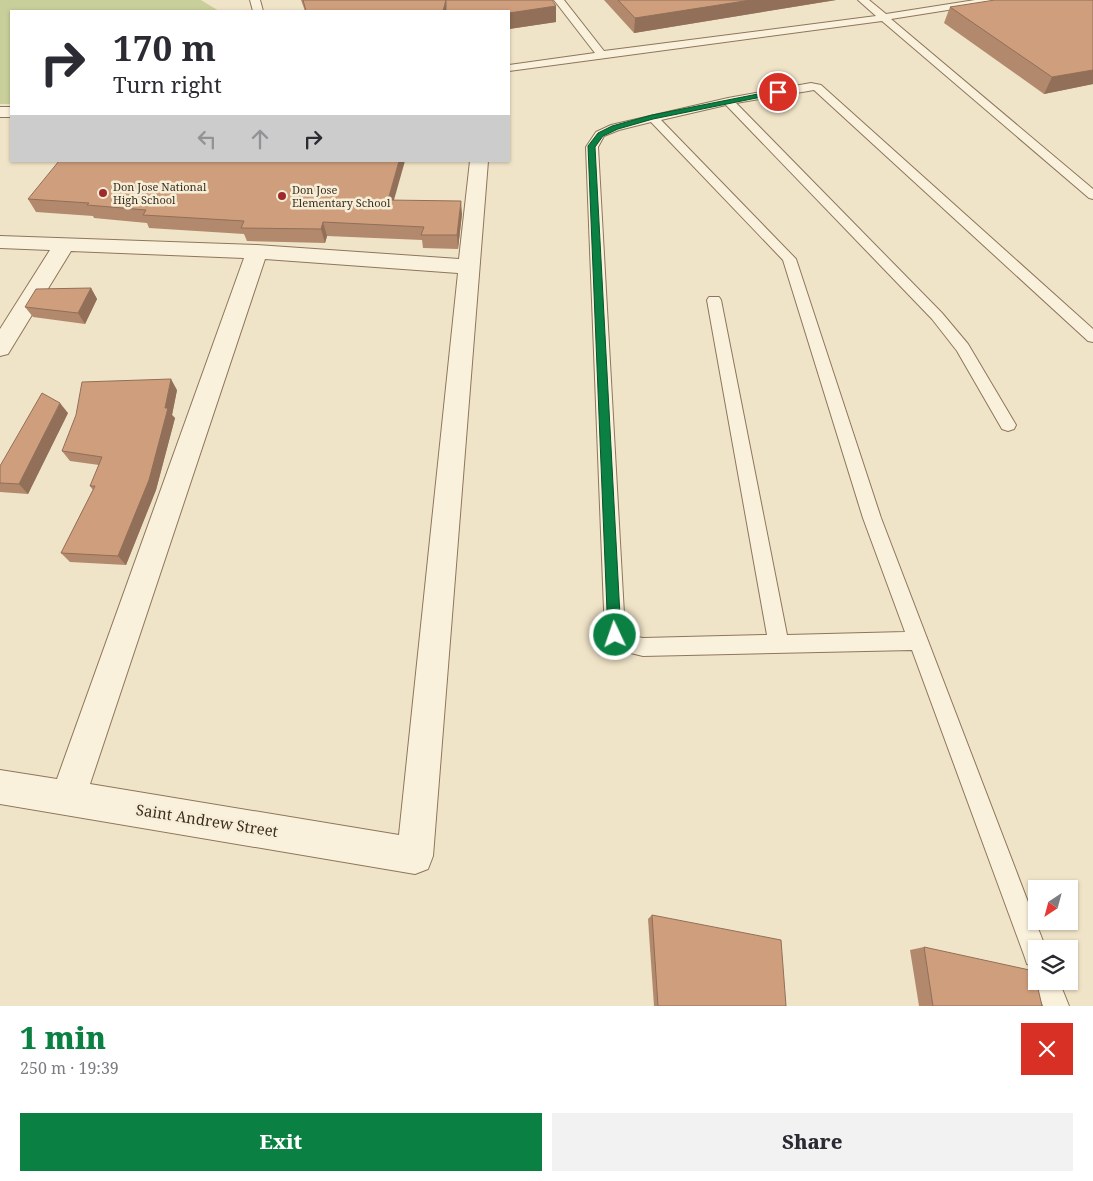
<!DOCTYPE html>
<meta charset="utf-8">
<style>
body{margin:0;font-family:"Noto Serif",serif;background:#f2f2f3;color:#2b2b33;height:100vh;display:flex;flex-direction:column;font-size:19px;white-space:nowrap}
*{box-sizing:border-box;margin:0}
p{font-size:16px;color:#7c7c81}
.icon{flex:none;width:28px;height:28px;fill:none;stroke:currentColor;stroke-width:2;stroke-linecap:round;stroke-linejoin:round}
.map{position:relative;height:1006px;overflow:hidden}
.drawer{display:flex;flex-direction:column;background:#fff;flex:1}
.drawer>*{flex:none}
.banner{position:absolute;left:10px;top:10px;width:500px;height:152px;border-radius:0px;box-shadow:0 1px 4px #0004;background:#fff;color:#2b2b33;overflow:hidden}
.needle{width:32px;rotate:216deg}
.tools{position:absolute;left:1028px;top:880px;display:grid;gap:10px}
.tools a{display:grid;place-items:center;width:50px;height:50px;border-radius:0px;background:#fff;box-shadow:0 1px 4px #0004;font-size:25px}
.pin{position:absolute;display:grid;place-items:center;width:42px;height:42px;color:#fff;margin:-21px;border:2px solid #fff;border-radius:50%;box-shadow:0 1px 5px #0007}
.me{position:absolute;width:55px;margin:-28px;rotate:357deg;stroke-linejoin:round;filter:drop-shadow(0 0 4px #0008)}
.turn{display:flex;align-items:center;gap:18px;height:105px;padding:0 20px;font-size:22px}
.turn .icon{width:65px;height:65px;stroke-width:2.5}
.turn b{display:block;font-size:35px;line-height:42px}
.lanes{display:flex;align-items:center;height:48px;padding:0 20px;background:#0003;justify-content:center;gap:25px;direction:ltr}
.lanes .off{opacity:.35}
.round{display:grid;place-items:center;flex:none;width:52px;height:52px;border-radius:0px;background:#f2f2f3}
.summary{display:flex;align-items:center;justify-content:space-between;height:85px;padding:0 20px}
h1{font-size:30px;font-weight:800;line-height:38px;color:#0b8043}
.cta{display:flex;gap:10px;margin-top:auto;padding:10px 20px}
.cta a{flex:1;height:58px;border-radius:0px;background:#0b8043;color:#fff;font-size:20px;font-weight:800;line-height:58px;text-align:center}
.cta a+a{background:#f2f2f3;color:#2b2b33}
.map>svg:first-child{display:block}
.green{fill:#c9cf9b}
.lines{fill:none;stroke-linecap:round;stroke-linejoin:round}
.lane-casing{stroke:#8d765c;stroke-width:2}
.street-casing{stroke:#8d765c;stroke-width:2}
.lane{fill:#faf1dc;fill-rule:evenodd}
.street{fill:#faf1dc;fill-rule:evenodd}
.wall{fill:#b2896c}
.shaded-wall{fill:#916f58}
.building{fill:#cf9f7d;stroke:#916f58}
.route{fill:#0b8043;stroke:#07532c}
.poi-dot{fill:#9e2a2b;stroke:#f7eed8;stroke-width:2}
.labels{text-anchor:middle;stroke-width:5;stroke-linejoin:round;paint-order:stroke}
.far-poi-label{font-size:11px;fill:#3d2e20;stroke:#f7eed8;text-anchor:start}
.near-street-label{font-size:15px;fill:#3d2e20;stroke:#f7eed8}
</style>
<div class="map">
<svg width="1093" height="1006" viewBox="0 0 1093 1006">
<rect width="100%" height="100%" fill="#f0e4c8"/>
<polygon class="green" points="0,0 201,0 219,11 11,11 11,104 0,104"/>
<g class="lines">
<g class="lane-casing">
<g id="lane">
<polygon points="250,0 260,0 263,11 253,11"/>
<polygon points="554,0 564,0 604,51 876,16 858,0 869,0 886,14 975,0 997,0 992,3 891,19 1093,189 1093,199 1089,198 882,21 509,71 509,65 595,53"/>
<path d="M811,83L821,85L1093,329V342L1088,341L814,90L736,103L942,313L968,344L1016,425L1014,429L1008,431L1002,429L957,351L932,319L726,105L661,120L796,259L881,518L1046,949H1036V967L1027,964L1024,955L912,650L643,656L614,649L605,635L586,147L596,132L611,125L728,98ZM651,122L783,260L863,518L905,632L787,635L721,300L719,297H709L707,300L767,635L643,638L627,635L625,632L598,147L604,136L619,130Z"/>
<polygon points="1036,974 1036,981 1059,981 1069,1006 1043,1006 1033,981"/>
</g>
</g>
<g class="street-casing">
<g id="street">
<rect x="0" y="107" width="11" height="10"/>
<path d="M470,161H488L433,856L428,869L415,874L0,804V770L57,779L244,258L71,251L8,354L0,356V329L50,250L0,248V236L257,245L459,259ZM265,259L458,273L399,835L90,784Z"/>
</g>
</g>
<use href="#lane" class="lane"/>
<use href="#street" class="street"/>
</g>
<g class="wall">
<polygon points="301,0 552,0 556,22 509,29 509,11 305,11"/>
<polygon points="604,0 836,0 634,33"/>
<polygon points="1093,0 1093,84 1044,94 944,23 950,7"/>
<polygon points="28,199 394,200 462,214 458,249 423,248 422,240 327,236 325,243 247,241 244,234 149,228 147,223 94,218 93,216 36,212"/>
<polygon points="91,288 97,299 85,324 33,317 25,307"/>
<polygon points="177,390 172,415 175,418 156,490 126,565 70,562 61,553 93,490 90,486 99,465 70,461 62,451"/>
<polygon points="68,413 28,494 0,492 0,466"/>
<polygon points="652,915 786,1006 654,1006 648,919"/>
<polygon points="924,947 1042,1006 919,1006 910,950"/>
</g>
<g class="shaded-wall">
<polygon points="446,0 447,11 443,11"/>
<polygon points="751,0 836,0 634,33 635,18"/>
<polygon points="556,6 556,22 509,29 509,13"/>
<polygon points="1093,70 1093,84 1044,94 1052,77"/>
<polygon points="399,161 405,161 390,214 388,200"/>
<polygon points="461,201 462,214 458,249 457,235"/>
<polygon points="323,222 327,236 325,243 321,229"/>
<polygon points="91,288 97,299 85,324 78,313"/>
<polygon points="171,379 177,390 172,415 175,418 156,490 126,565 118,556 165,408"/>
<polygon points="60,403 68,413 28,494 19,484"/>
</g>
<g class="building">
<polygon points="303,0 446,0 443,11 306,11"/>
<polygon points="446,0 552,0 556,6 509,13 509,11 446,11"/>
<polygon points="618,0 751,0 635,18"/>
<polygon points="995,0 1093,0 1093,70 1052,77 950,7"/>
<polygon points="59,161 399,161 388,200 461,201 457,235 421,235 424,227 323,222 321,229 241,228 244,221 143,215 146,210 87,205 89,203 28,199"/>
<polygon points="91,288 78,313 25,307 36,289"/>
<polygon points="171,379 165,408 168,408 149,480 118,556 61,553 95,486 90,486 102,457 62,451 76,415 82,382"/>
<polygon points="42,393 60,403 19,484 0,483 0,466"/>
<polygon points="652,915 781,940 786,1006 658,1006"/>
<polygon points="924,947 1034,971 1042,1006 933,1006"/>
</g>
<polygon class="route" points="778,90 781,90 781,93 653,119 618,129 603,136 595,147 621,635 619,639 615,641 610,639 608,635 588,146 598,133 612,126 652,115"/>
<g class="poi-dot">
<circle cx="103" cy="193" r="5"/>
<circle cx="282" cy="196" r="5"/>
</g>
<g class="labels">
<g class="far-poi-label">
<text x="113" y="191">Don Jose National<tspan x="113" dy="13">High School</tspan></text>
<text x="292" y="194">Don Jose<tspan x="292" dy="13">Elementary School</tspan></text>
</g>
<g class="near-street-label">
<text transform="translate(207 821) rotate(9)" y="5">Saint Andrew Street</text>
</g>
</g>
</svg>
<div class="tools">
<a><svg class="needle" viewBox="-14 -14 28 28"><path d="M0-13l5 13h-10z" fill="#e53935"/><path d="M0 13l5-13h-10z" fill="#7c7c81"/></svg></a>
<a><svg class="icon" aria-label="layers" viewBox="0 0 24 24"><path d="M12 4l9 5-9 5-9-5zM3 14l9 5 9-5"/></svg></a>
</div>
<div class="pin" style="left:778px;top:92px;background:#d93025"><svg class="icon" aria-label="arrive" viewBox="0 0 24 24"><path d="M6 21V4h12l-3 4 3 4H6"/></svg></div>
<svg class="me" style="left:615px;top:635px" viewBox="-20 -20 40 40"><circle r="17" fill="#0b8043" stroke="#fff" stroke-width="3"/><path d="M0-11L8 9 0 5-8 9z" fill="#fff"/></svg>
<div class="banner">
<div class="turn"><svg class="icon" aria-label="right" viewBox="0 0 24 24"><path d="M7 20v-9h11M14 6l5 5-5 5"/></svg><div><b>170 m</b>Turn right</div></div>
<div class="lanes"><svg class="icon off" aria-label="left" viewBox="0 0 24 24"><path d="M17 20v-9H6M10 6l-5 5 5 5"/></svg><svg class="icon off" aria-label="ahead" viewBox="0 0 24 24"><path d="M12 20V5M6 11l6-6 6 6"/></svg><svg class="icon" aria-label="right" viewBox="0 0 24 24"><path d="M7 20v-9h11M14 6l5 5-5 5"/></svg></div>
</div>
</div>
<section class="drawer">
<div class="summary"><div><h1>1 min</h1><p>250 m · 19:39</p></div><a class="round" style="background:#d93025;color:#fff"><svg class="icon" aria-label="close" viewBox="0 0 24 24"><path d="M6 6l12 12M18 6L6 18"/></svg></a></div>
<div class="cta"><a>Exit</a><a>Share</a></div>
</section>
